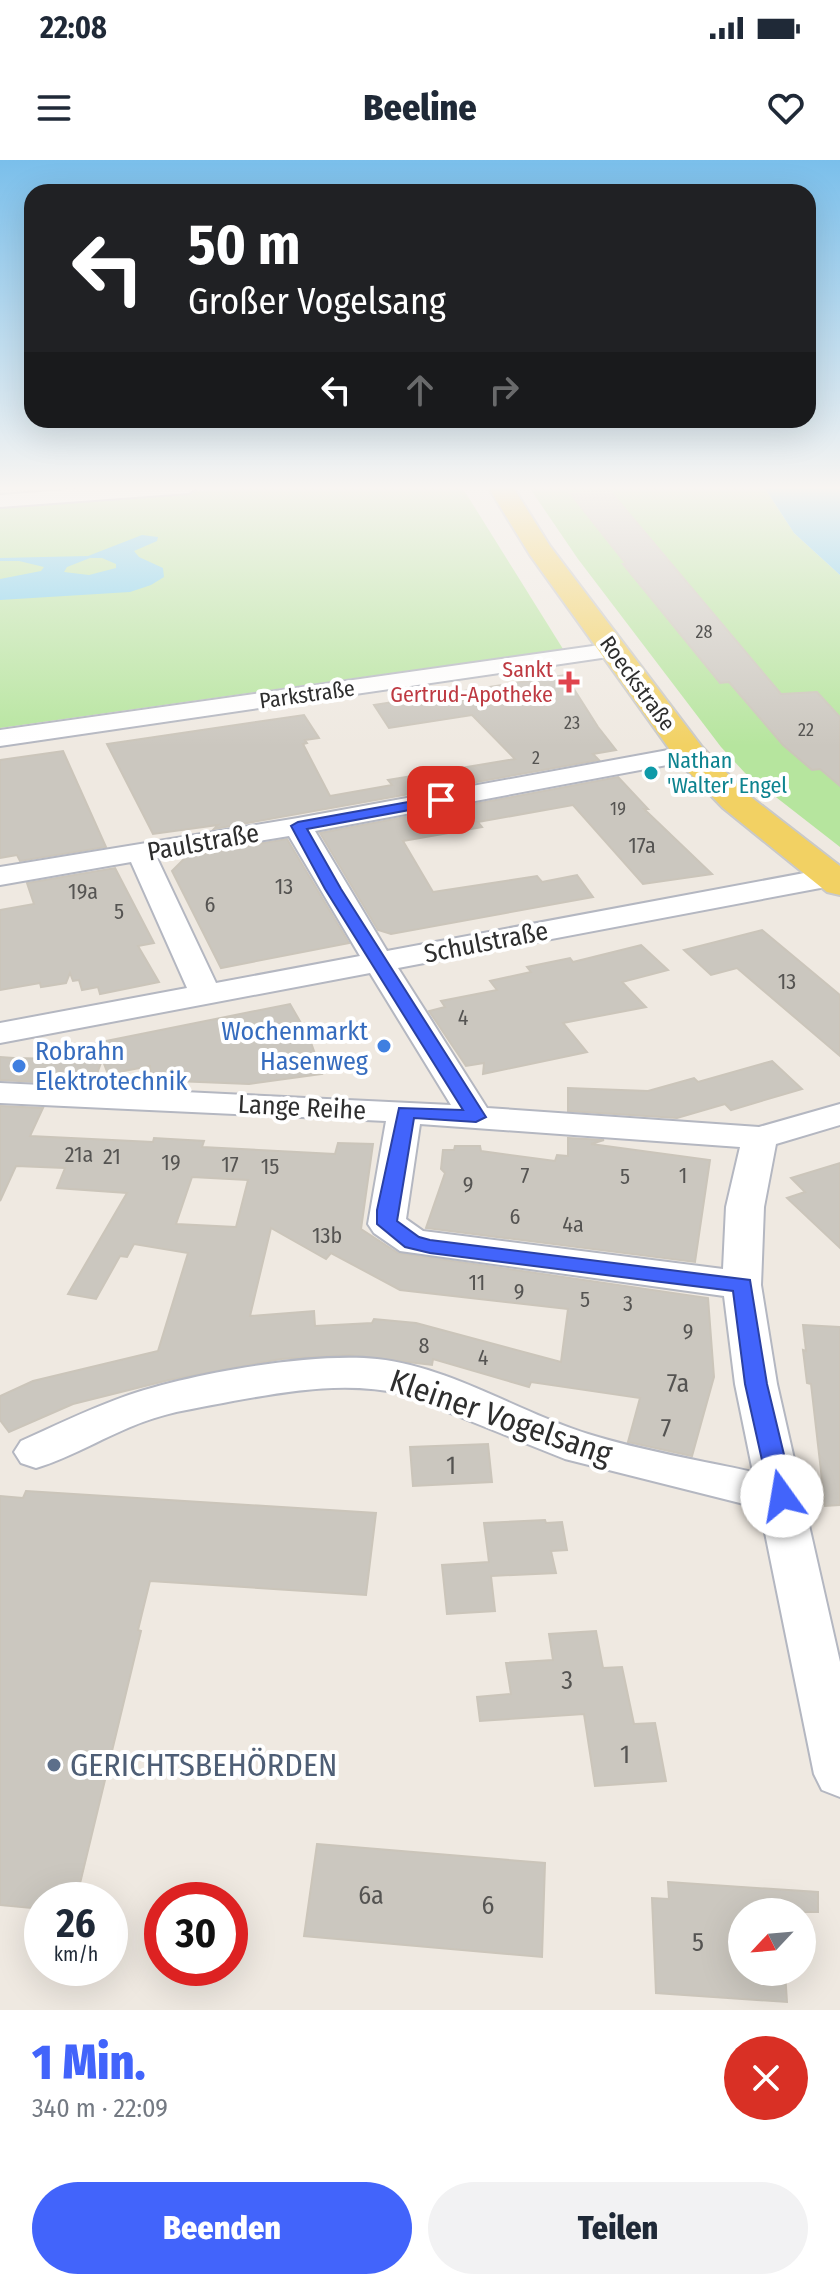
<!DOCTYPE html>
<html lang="de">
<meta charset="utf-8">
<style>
body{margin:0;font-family:"Fira Sans Condensed",sans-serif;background:#f2f2f3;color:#1f2937;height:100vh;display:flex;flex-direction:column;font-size:30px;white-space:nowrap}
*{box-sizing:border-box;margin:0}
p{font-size:26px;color:#747a83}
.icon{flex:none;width:44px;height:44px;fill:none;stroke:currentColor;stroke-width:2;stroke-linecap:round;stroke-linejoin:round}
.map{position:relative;height:1850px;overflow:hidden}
.details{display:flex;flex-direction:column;background:#fff;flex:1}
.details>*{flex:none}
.hud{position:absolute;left:24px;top:24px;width:792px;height:244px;border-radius:24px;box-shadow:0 8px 32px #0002;background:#202124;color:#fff;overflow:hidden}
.needle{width:52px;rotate:244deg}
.tools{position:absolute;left:728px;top:1738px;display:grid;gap:16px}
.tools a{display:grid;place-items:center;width:88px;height:88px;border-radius:50%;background:#fff;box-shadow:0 8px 32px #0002;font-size:40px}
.speed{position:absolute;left:24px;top:1722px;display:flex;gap:16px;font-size:40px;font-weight:700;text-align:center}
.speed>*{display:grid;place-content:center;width:104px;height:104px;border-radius:50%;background:#fff;box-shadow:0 8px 32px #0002;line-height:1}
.speed small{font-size:20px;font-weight:400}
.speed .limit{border:12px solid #d22;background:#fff;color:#111}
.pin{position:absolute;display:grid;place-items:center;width:68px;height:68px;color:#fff;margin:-34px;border-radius:16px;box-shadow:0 4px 12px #0006}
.me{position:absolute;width:88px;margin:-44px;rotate:347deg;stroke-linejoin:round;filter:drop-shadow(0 0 6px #0008)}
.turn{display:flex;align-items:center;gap:28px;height:168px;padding:0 32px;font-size:36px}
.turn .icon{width:104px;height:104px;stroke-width:2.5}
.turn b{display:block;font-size:56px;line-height:68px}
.lanes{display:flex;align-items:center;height:76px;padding:0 32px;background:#0003;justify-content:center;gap:40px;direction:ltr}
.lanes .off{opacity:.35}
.round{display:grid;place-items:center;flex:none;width:84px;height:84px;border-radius:42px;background:#f2f2f3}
.headline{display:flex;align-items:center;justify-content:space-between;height:136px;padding:0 32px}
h1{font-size:48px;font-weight:800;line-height:60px;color:#4264fb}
.primary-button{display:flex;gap:16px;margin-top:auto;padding:16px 32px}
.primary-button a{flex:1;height:92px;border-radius:48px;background:#4264fb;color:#fff;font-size:32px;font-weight:800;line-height:92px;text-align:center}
.primary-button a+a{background:#f2f2f3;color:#1f2937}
.status{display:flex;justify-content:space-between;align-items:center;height:56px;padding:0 40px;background:#fff;direction:ltr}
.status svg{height:22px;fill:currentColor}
header{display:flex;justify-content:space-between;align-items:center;height:104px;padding:0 32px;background:#fff;font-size:36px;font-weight:800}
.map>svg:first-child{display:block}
.green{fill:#b6e59e}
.water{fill:#75cff0;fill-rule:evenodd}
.building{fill:#cbc7bf;stroke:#cbc5ba;stroke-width:2;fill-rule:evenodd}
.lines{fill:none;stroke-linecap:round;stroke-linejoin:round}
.minor-casing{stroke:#b4b7c1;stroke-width:4}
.major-casing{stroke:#c9c9c9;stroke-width:4}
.minor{fill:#fff;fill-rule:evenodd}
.major{fill:#f2d163;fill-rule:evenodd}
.route{fill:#4264fb;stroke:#2b41a3;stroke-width:2}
.health-dot{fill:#e0444e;stroke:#fff;stroke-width:3}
.culture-dot{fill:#0f9aa8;stroke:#fff;stroke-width:3}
.shop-dot{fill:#3f7fe0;stroke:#fff;stroke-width:3}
.service-dot{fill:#5c6f8a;stroke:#fff;stroke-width:3}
.labels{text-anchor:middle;stroke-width:8;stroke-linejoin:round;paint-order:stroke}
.far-number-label{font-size:18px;fill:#555452}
.far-health-label{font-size:22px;fill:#be3a42;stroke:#fff;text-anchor:end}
.far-street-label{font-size:22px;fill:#2e2e2e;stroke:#fff}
.far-culture-label{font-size:22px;fill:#0d838f;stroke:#fff;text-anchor:start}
.number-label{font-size:22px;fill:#555452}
.street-label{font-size:26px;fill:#2e2e2e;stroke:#fff}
.shop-label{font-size:26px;fill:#366cbe;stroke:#fff;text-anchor:end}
.near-number-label{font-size:26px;fill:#555452}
.near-street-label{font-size:32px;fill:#2e2e2e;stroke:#fff}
.near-service-label{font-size:32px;fill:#4e5e75;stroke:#fff;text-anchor:start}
</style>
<div class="status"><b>22:08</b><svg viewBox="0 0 49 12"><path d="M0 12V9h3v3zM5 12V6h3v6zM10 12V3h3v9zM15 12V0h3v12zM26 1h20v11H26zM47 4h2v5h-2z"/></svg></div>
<header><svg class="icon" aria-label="menu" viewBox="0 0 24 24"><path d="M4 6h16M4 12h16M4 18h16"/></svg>Beeline<svg class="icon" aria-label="heart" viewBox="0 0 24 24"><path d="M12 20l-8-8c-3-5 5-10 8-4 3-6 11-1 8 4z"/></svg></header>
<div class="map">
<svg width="840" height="1850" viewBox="0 0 840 1850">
<rect width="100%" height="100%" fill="#efe9e1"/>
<g class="green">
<polygon points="259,327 462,327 563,489 0,568 0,345"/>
<polygon points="529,327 764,327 794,373 840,415 840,687 745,613 721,587 578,399"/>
</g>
<g class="water">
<polygon points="764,327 840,327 840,415 794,373"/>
<path d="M142,375L158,377L157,381L134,391L139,397L163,408L164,417L151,425L130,432L0,440V419L41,411L44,407L19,401H0V398L88,396ZM90,398H102L116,404V408L89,415L64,412L67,407Z"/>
</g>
<g class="building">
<polygon points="610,331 781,534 817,532 840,557 840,626 820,609 812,610 783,585 729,522 720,523 623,404 626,404 570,333"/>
<polygon points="565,515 598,567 616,590 593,594 599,600 214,669 218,665 153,674 107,584 304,555 319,578 305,580 307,583 303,584 330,636 392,625 388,620 515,599 472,555 389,568 374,545"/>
<polygon points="63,591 106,687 20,701 17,695 0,698 0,600"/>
<polygon points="618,617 648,649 644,649 712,714 643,724 573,645 478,662 482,667 403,681 433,732 537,716 542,722 577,715 593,737 391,774 378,770 320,673"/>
<polygon points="287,679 349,783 221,808 172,711 187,696"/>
<polygon points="115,708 154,783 138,786 159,822 100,834 98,827 82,830 79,820 73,821 70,813 66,823 41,827 40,823 0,830 0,750 34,744 27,723"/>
<polygon points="762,770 840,835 840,896 737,808 711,815 684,790"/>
<polygon points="641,785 668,810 622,822 646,847 563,863 587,892 483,914 484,903 466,906 429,851 445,847 441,841 497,830 490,821 531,812 527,807 570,798 573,802"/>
<polygon points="290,844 309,877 322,914 249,924 151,920 150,906 108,914 96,883"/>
<polygon points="0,897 14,898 102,900 93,925 0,920"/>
<polygon points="772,901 802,929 731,950 725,944 677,958 568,951 568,928 648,931 694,918 698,922"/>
<path d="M0,946L43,948L30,976L153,982L154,978L204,981L202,987L335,994L338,983L373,984L361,1069L398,1093L708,1138L714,1217L692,1296L628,1282L640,1238L531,1222L529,1227L433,1199L432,1205L349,1195L281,1199L169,1220L73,1244L9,1272L0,1260V1236L33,1221L158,1191L188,1093L134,1084L127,1097L120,1096L96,1139L68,1134L127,1033L57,1028L65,1008L16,1006L0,1041ZM192,1017L248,1020L236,1067L176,1064ZM271,1068L326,1099L331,1093L400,1130L568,1149L561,1202L416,1163L374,1159L372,1163L315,1166L314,1151L250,1156Z"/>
<polygon points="568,978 604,980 591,984 710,1000 695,1102 426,1068 445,1013 441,1009 443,990 454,990 455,986 480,986 481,991 555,1001 557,995 568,996"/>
<polygon points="840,1003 840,1088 787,1038 805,1032 791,1018"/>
<polygon points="803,1165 840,1167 840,1345 825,1346 811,1224 807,1223 803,1190 806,1191"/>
<polygon points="488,1284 492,1322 413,1326 410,1287"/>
<polygon points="26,1331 376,1353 366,1435 150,1421 138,1470 141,1471 76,1740 42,1740 42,1749 0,1745 0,1336 23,1338"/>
<polygon points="545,1360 546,1363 562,1362 567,1390 551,1391 556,1413 491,1416 495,1451 447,1454 442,1405 489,1402 484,1363"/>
<polygon points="596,1471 603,1508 622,1507 634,1564 655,1563 666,1621 595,1626 584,1554 480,1561 477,1537 511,1534 506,1503 553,1500 549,1474"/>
<polygon points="317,1684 545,1703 542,1797 304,1776"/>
<polygon points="668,1722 818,1732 818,1752 742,1752 742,1812 785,1812 787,1842 656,1833 652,1738 669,1739"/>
</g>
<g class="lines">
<g class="minor-casing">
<g id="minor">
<polygon points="105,327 198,327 189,333 0,347 0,335"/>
<polygon points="614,483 622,485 626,490 622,495 0,586 0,570"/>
<path d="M690,586L699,589L703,594L699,599L315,671L387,791L831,708L840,711V723L831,726L398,808L487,948L759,967L840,944V965L776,984L764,1047L761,1125L777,1224L840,1502V1637L822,1630L814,1614L760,1348L565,1299L403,1234C346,1221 290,1231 233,1241C203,1247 172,1251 143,1262C107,1275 73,1297 36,1308L21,1303L14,1292L21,1281C52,1267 83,1252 115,1240C180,1215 309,1192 377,1199C451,1207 518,1252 588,1274C642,1291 699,1300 753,1312L735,1224L724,1136L400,1091L374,1073L368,1064L386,961L0,943V923L451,945L370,813L0,883V863L187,828L131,702L0,725V707L298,658ZM289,676L360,796L216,823L157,698ZM420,964L740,987L726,1047L723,1109L423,1071L406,1059Z"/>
</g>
</g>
<g class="major-casing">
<polygon id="major" points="488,327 513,327 550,386 702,587 747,634 840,706 840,735 827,732 723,648 678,601 530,395"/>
</g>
<use href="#minor" class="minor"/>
<use href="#major" class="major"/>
</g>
<linearGradient id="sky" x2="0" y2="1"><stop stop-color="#7abfeb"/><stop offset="0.56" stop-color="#f8f5f2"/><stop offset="1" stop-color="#f8f5f2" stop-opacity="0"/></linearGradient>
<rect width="840" height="586" fill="url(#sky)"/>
<polygon class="route" points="441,636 449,640 447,643 307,669 341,729 486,957 476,962 414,958 397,1061 419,1077 430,1080 750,1120 767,1224 794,1336 790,1343 782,1345 774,1343 770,1336 745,1224 733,1131 430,1093 405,1087 377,1064 377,1050 399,948 463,950 325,729 291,666 298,662"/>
<path class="health-dot" d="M565 510h8v8h8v8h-8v8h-8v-8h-8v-8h8z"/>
<circle class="culture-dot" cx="651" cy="613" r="8"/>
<g class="shop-dot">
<circle cx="384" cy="886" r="8"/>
<circle cx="19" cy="906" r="8"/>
</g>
<circle class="service-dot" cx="54" cy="1605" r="8"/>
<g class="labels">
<g class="far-number-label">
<text x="704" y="478">28</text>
<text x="572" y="569">23</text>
<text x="806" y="576">22</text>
<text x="536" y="604">2</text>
<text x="618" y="655">19</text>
</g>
<g class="far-health-label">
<text x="553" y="517">Sankt<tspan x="553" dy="25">Gertrud-Apotheke</tspan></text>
</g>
<g class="far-street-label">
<text transform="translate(638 523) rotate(54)" y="8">Roeckstraße</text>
<text transform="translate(307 534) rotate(-8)" y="8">Parkstraße</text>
</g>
<g class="far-culture-label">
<text x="667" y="608">Nathan<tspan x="667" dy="25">'Walter' Engel</tspan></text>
</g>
<g class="number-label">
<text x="642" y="693">17a</text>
<text x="284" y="734">13</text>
<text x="83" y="739">19a</text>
<text x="210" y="752">6</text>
<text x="119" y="759">5</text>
<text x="787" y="829">13</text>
<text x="463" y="865">4</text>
<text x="79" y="1002">21a</text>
<text x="112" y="1004">21</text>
<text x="171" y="1010">19</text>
<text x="230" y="1012">17</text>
<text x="270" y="1014">15</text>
<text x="525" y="1023">7</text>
<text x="683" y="1023">1</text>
<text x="625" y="1024">5</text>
<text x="468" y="1032">9</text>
<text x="515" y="1064">6</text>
<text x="573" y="1072">4a</text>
<text x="327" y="1083">13b</text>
<text x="477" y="1130">11</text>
<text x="519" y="1139">9</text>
<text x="585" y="1147">5</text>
<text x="628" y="1151">3</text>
<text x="688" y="1179">9</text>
<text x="424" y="1193">8</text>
<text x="483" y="1205">4</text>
</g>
<g class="street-label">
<text transform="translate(203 682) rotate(-10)" y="9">Paulstraße</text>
<text transform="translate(486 782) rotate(-11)" y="9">Schulstraße</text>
<text transform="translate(302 947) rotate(3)" y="9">Lange Reihe</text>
</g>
<g class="shop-label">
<text x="368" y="880">Wochenmarkt<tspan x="368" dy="30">Hasenweg</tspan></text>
<text x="35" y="900" text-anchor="start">Robrahn<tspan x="35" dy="30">Elektrotechnik</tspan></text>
</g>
<g class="near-number-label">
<text x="678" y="1232">7a</text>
<text x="666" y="1277">7</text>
<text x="451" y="1314">1</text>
<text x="567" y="1529">3</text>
<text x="625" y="1603">1</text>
<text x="371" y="1744">6a</text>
<text x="488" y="1754">6</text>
<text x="698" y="1791">5</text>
</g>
<g class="near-street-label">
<text transform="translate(501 1257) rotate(19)" y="11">Kleiner Vogelsang</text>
</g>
<g class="near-service-label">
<text x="70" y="1616">GERICHTSBEHÖRDEN</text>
</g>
</g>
</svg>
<div class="tools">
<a><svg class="needle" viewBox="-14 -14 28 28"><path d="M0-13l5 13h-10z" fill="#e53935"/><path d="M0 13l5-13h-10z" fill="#747a83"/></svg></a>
</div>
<div class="speed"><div>26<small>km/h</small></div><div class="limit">30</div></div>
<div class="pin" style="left:441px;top:640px;background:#d93025"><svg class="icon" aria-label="arrive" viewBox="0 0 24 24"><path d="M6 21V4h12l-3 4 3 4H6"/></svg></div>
<svg class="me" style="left:782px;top:1336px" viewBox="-20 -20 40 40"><circle r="19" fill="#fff"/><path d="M0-13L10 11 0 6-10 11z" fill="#4264fb"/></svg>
<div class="hud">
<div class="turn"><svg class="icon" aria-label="left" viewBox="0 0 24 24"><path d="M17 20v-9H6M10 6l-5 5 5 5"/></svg><div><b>50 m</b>Großer Vogelsang</div></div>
<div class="lanes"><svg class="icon" aria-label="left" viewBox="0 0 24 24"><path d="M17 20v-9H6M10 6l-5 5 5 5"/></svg><svg class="icon off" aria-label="ahead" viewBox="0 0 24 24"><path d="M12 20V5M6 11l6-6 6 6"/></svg><svg class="icon off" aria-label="right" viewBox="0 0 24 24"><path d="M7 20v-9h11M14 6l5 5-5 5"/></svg></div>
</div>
</div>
<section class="details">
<div class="headline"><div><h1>1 Min.</h1><p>340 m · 22:09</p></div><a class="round" style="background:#d93025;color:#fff"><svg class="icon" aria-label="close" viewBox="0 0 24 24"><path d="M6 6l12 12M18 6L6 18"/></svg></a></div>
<div class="primary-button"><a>Beenden</a><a>Teilen</a></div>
</section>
